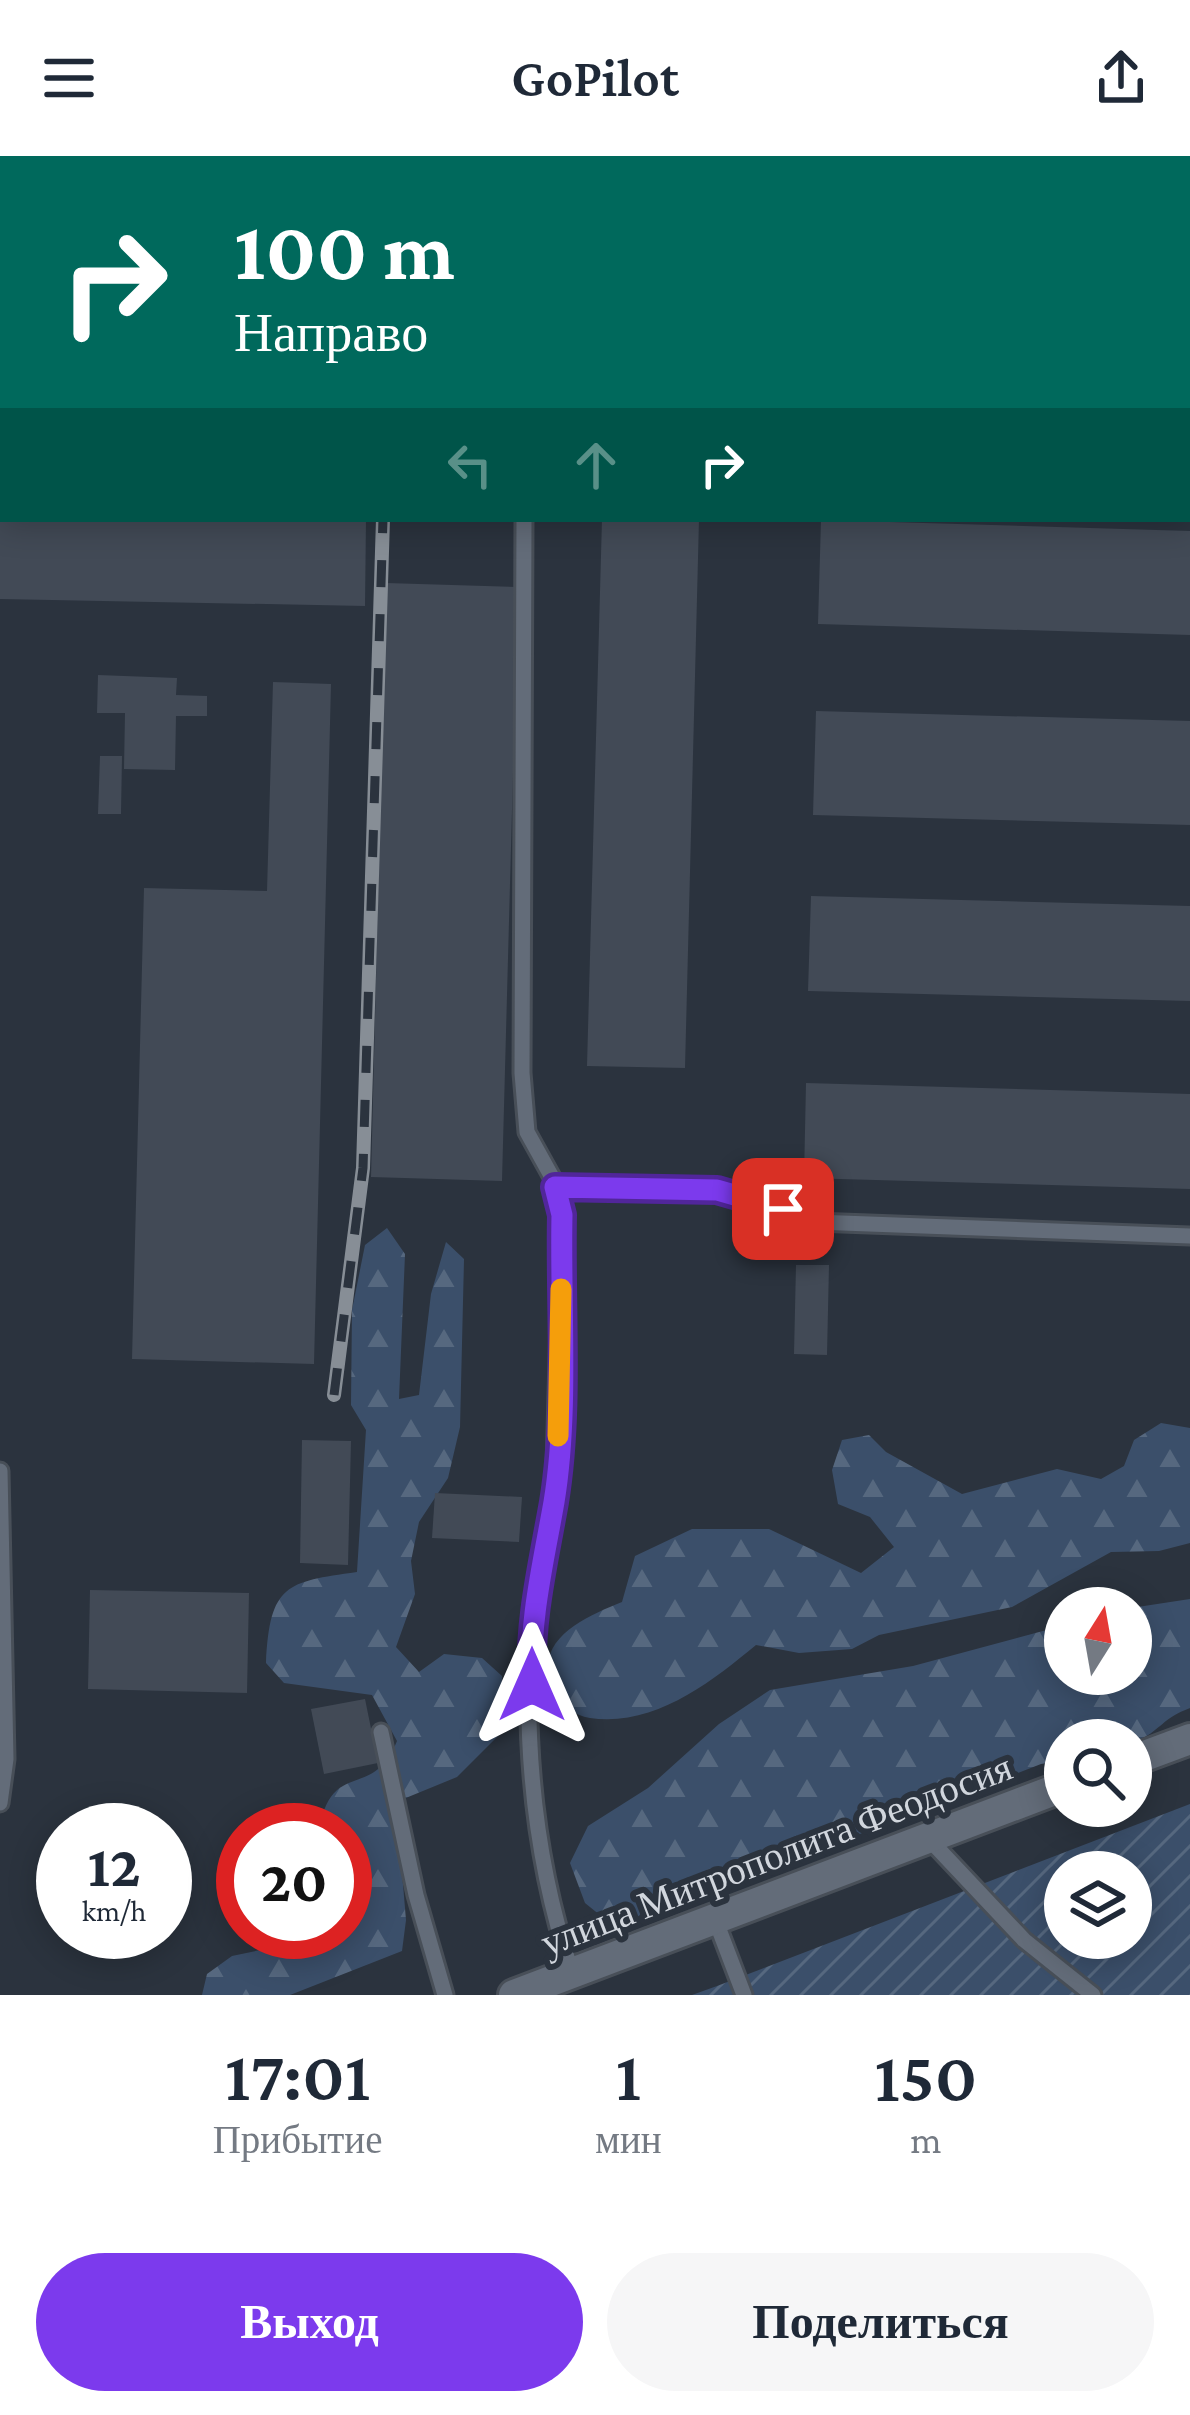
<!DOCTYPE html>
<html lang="ru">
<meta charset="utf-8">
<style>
body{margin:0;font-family:"Crimson Pro",serif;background:#f6f6f7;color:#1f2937;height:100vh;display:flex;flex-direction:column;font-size:45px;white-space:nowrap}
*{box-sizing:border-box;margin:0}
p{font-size:39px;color:#747a83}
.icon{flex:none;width:66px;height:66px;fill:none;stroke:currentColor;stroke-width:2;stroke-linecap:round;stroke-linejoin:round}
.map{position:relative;height:1839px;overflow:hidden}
.side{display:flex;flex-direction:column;background:#fff;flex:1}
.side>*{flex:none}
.guide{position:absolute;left:0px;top:0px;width:1191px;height:366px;box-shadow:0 6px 30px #0003;background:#00695c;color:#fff;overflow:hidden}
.needle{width:78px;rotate:11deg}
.tools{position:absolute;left:1044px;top:1431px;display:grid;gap:24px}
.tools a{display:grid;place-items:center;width:108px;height:108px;border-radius:50%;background:#fff;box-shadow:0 6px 30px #0003;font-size:60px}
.speed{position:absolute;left:36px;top:1647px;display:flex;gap:24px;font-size:60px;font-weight:700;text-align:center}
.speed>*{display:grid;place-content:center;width:156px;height:156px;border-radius:50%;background:#fff;box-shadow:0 6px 30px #0003;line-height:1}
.speed small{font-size:30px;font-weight:400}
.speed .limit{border:18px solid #d22;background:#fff;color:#111}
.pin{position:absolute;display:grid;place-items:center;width:102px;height:102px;color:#fff;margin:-51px;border-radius:24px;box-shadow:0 6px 18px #0006}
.me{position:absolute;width:132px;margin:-66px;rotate:0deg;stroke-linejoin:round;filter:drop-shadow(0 0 9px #0008)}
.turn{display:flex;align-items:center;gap:42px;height:252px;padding:0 36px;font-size:54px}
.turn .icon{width:156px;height:156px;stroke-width:2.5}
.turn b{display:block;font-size:84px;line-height:102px}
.lanes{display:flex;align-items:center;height:114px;padding:0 36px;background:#0003;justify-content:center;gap:60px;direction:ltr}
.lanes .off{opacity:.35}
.eta{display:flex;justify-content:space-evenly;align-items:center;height:204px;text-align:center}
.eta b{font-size:72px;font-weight:600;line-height:84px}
.cta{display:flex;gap:24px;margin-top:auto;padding:24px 36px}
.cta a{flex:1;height:138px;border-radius:72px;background:#7c3aed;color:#fff;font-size:48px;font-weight:600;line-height:138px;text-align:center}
.cta a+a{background:#f6f6f7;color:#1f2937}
header{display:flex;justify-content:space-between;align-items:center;height:156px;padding:0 36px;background:#fff;font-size:54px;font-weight:600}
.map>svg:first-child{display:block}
.forest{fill:url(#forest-firs)}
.garden{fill:url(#garden-furrows);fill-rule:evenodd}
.building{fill:#424a56}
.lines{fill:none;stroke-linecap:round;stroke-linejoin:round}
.service-casing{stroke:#484f58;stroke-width:21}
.minor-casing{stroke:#484f58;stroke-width:36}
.service{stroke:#636c79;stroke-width:15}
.minor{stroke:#636c79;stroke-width:30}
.rail-casing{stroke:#878e96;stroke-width:14}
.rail{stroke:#2b333e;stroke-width:9;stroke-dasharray:27;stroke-linecap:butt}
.route-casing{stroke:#51269a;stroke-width:30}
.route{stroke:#7c3aed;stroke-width:21}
.slow{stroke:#f59e0b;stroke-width:21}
.labels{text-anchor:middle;stroke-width:12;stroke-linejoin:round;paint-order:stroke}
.street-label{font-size:39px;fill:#d1d6dd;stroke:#2b333e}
</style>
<header><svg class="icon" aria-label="menu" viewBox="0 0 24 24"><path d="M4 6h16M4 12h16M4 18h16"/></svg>GoPilot<svg class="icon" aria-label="share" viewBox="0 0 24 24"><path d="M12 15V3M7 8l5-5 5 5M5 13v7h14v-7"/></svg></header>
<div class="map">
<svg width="1190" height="1839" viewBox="0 0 1190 1839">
<defs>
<pattern id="forest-firs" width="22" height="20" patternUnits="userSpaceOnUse" patternTransform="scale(3)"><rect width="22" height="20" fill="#3b4f6a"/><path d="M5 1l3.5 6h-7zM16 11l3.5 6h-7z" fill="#56687f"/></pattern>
<pattern id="garden-furrows" width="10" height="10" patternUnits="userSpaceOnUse" patternTransform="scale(3)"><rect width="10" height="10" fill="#3b4f6a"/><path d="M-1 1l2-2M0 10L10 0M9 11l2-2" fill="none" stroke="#56687f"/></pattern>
</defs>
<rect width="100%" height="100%" fill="#2b333e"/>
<g class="forest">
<path d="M387,1072L405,1098L399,1243L419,1239L431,1138L446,1086L464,1103L460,1271L448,1322L419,1366L411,1405L415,1438L396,1491L419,1516L444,1498L482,1502L502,1520L501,1577L457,1621L396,1646L406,1764L402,1795L290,1839H202L207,1818L232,1800L345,1776V1764L362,1748C362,1717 345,1703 345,1674H319C332,1601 373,1646 397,1585L372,1539L284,1527L266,1507C270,1428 286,1426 357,1416L366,1274L351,1249L352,1154L365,1089Z"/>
<path d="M1161,1267L1190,1272V1387L1159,1395L1111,1396L1012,1451L879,1479L852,1493L799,1497L756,1489C710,1527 654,1571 590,1562C574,1560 562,1548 555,1534C528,1485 587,1460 622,1446L635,1400L692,1373H769L861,1417L894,1391L870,1361L838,1348L832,1314L842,1284L869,1279L886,1296L962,1338L1057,1313L1101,1323L1124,1310L1134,1284Z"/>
<path d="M1190,1443V1552C1163,1562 1160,1574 1141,1583C1125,1591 1087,1584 1065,1584V1604L1041,1608L616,1772L585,1747L570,1707L588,1670L648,1632L719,1568L770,1534L913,1510L1065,1469V1518H1131V1452Z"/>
</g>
<path class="garden" d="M1190,1648V1839H692L717,1830ZM1065,1716H1131V1782H1065Z"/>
<g class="building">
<polygon points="0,363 366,363 365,450 0,443"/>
<polygon points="602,363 699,363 685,912 587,910"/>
<polygon points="821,364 1190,375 1190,479 818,468"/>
<polygon points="386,427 518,431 502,1025 371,1021"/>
<polygon points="98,519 177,522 176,539 207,540 207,560 176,560 175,614 124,613 125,557 97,557"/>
<polygon points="273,526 331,528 314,1208 132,1203 144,732 267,735"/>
<polygon points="816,555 1190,565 1190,669 813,659"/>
<polygon points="100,600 122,600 121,658 98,658"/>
<polygon points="811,740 1190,750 1190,845 808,835"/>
<polygon points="806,927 1190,938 1190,1033 804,1022"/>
<polygon points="796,1109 829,1109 827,1199 794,1198"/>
<polygon points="302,1284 351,1285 348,1409 300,1407"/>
<polygon points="435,1337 522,1341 519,1386 432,1382"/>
<polygon points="90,1434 249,1437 247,1537 88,1533"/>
<polygon points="365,1543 378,1607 324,1618 311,1553"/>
</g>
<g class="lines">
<g class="service-casing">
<g id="service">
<polyline points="12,3 13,0"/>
<polyline points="0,73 3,56"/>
<polyline points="1188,175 1190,175"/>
<path d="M524,363L522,917L527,976L553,1023L562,1059L554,1346C513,1492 524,1674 572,1817"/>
<polyline points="555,1031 717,1034 815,1066 1190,1080"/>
<polyline points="0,1315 6,1603 0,1647"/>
<polyline points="381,1576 416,1739 445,1839"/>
<polyline points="928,1682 1024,1784 1093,1839"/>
<polyline points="715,1763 744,1839"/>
</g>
</g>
<g class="minor-casing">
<g id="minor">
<polyline points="1131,1605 1190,1583"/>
<polyline points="514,1839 1065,1630"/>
</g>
</g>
<use href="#service" class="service"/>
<use href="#minor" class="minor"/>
<g class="rail-casing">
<g id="rail">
<polyline points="360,3 360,0"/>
<polyline points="394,3 394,0"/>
<polyline points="334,1239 363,1012 383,363"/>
</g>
</g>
<use href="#rail" class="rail"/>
</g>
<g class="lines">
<g class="route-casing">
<path id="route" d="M532,1529C529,1464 543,1409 554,1346C569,1254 560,1152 562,1059L555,1031L717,1034L783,1053"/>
</g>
<use href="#route" class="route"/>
<polyline class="slow" points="558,1280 561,1133"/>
</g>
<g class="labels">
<g class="street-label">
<text transform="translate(776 1698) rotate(-21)" y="14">улица Митрополита Феодосия</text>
</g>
</g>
</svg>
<div class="tools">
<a><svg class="needle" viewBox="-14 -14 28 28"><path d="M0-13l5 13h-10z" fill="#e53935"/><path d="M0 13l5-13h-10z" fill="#747a83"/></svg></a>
<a><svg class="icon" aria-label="search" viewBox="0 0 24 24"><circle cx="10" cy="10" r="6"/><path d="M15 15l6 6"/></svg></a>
<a><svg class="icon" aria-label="layers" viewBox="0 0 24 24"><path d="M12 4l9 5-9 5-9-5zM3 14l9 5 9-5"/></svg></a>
</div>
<div class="speed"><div>12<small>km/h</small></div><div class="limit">20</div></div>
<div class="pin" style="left:783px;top:1053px;background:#d93025"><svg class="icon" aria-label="arrive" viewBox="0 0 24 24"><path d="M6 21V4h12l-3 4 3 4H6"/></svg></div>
<svg class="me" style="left:532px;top:1529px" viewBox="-20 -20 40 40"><path d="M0-17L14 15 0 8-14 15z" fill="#7c3aed" stroke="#fff" stroke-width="4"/></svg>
<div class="guide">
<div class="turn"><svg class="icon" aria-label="right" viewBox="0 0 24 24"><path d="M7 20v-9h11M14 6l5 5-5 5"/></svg><div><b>100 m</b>Направо</div></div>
<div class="lanes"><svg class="icon off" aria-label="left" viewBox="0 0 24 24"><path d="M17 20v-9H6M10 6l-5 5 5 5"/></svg><svg class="icon off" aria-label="ahead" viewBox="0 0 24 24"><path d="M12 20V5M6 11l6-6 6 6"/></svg><svg class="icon" aria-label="right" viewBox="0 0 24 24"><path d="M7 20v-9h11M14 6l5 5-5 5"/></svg></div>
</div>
</div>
<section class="side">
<div class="eta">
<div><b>17:01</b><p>Прибытие</p></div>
<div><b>1</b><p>мин</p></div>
<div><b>150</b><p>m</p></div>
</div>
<div class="cta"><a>Выход</a><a>Поделиться</a></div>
</section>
